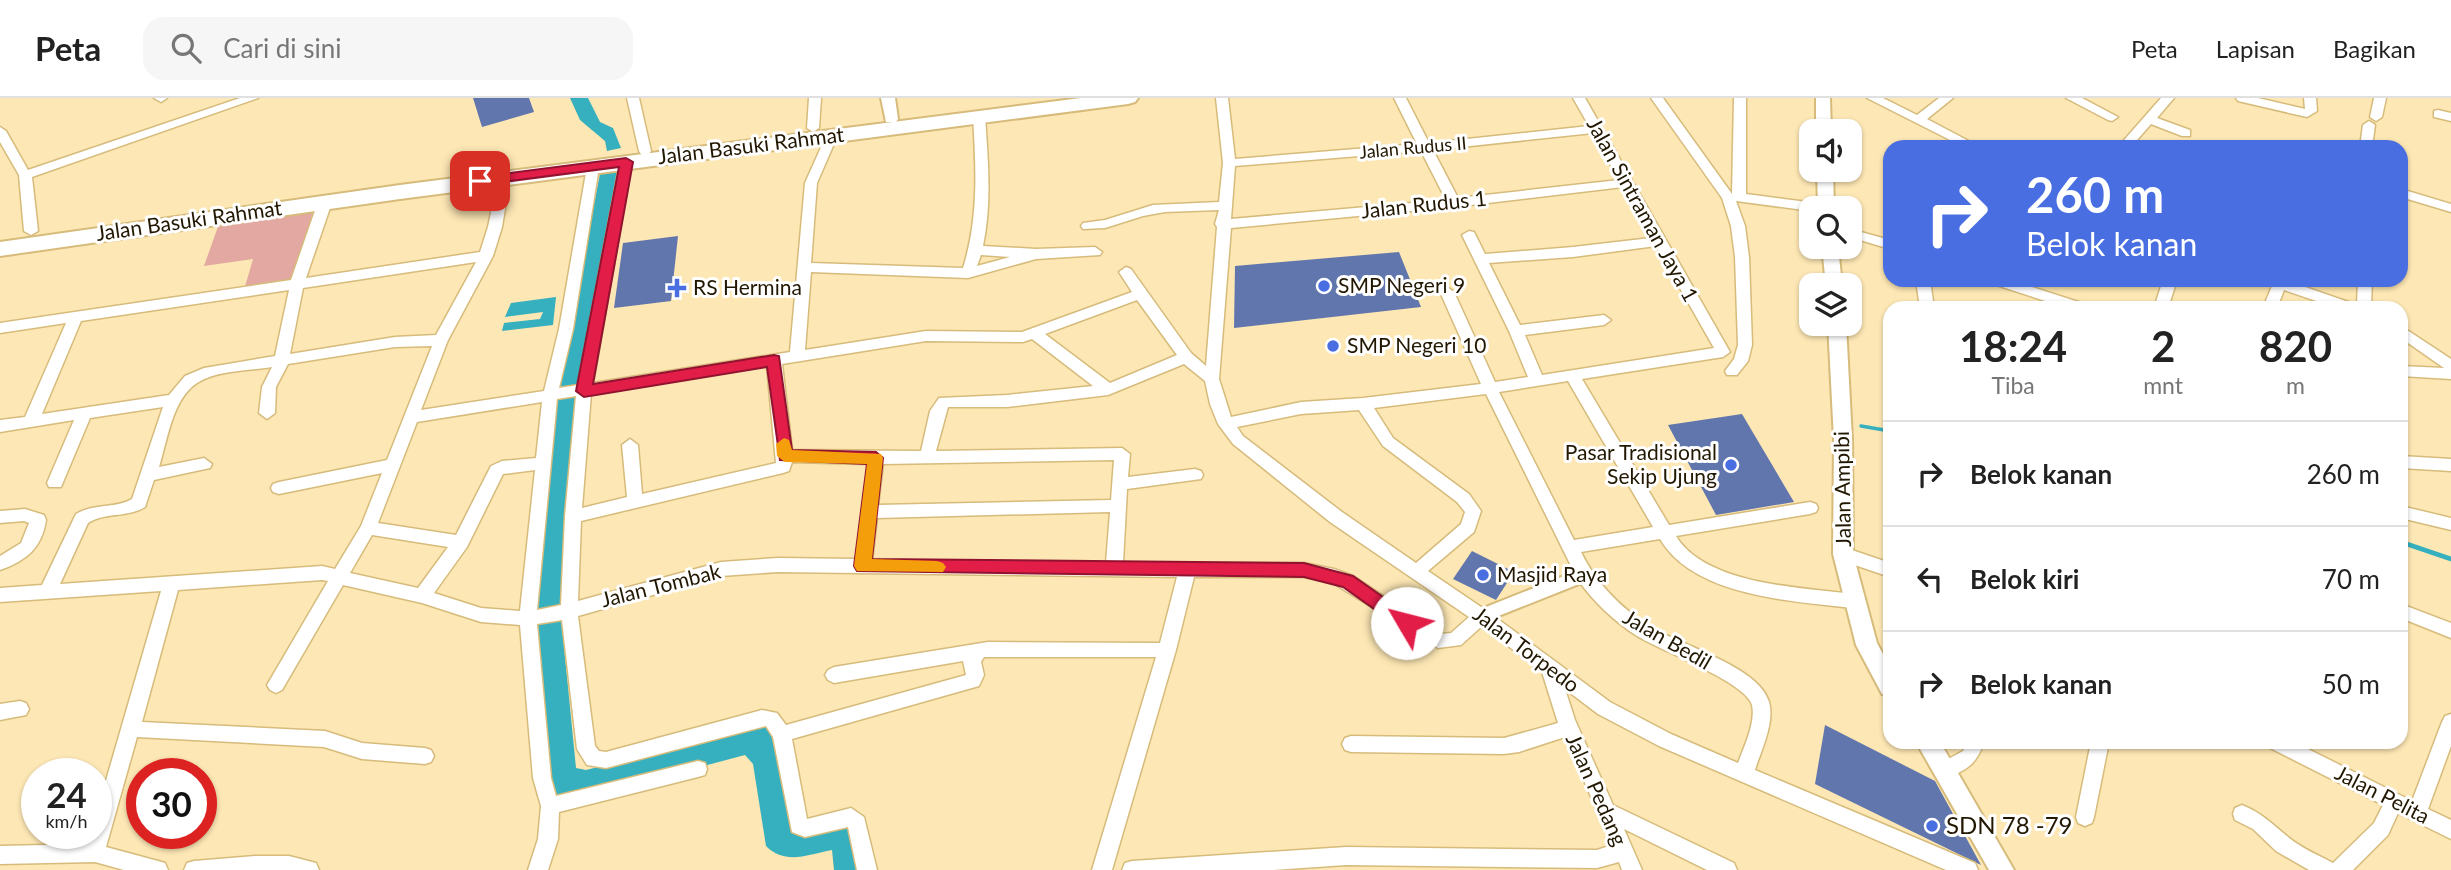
<!DOCTYPE html>
<html lang="id">
<style>
body{margin:0;font-family:Lato,sans-serif;background:#f6f6f6;color:#222;height:100vh;display:flex;flex-direction:column;font-size:26px;white-space:nowrap}
*{box-sizing:border-box;margin:0}
p{font-size:23px;color:#767676}
.icon{flex:none;width:38px;height:38px;fill:none;stroke:currentColor;stroke-width:2;stroke-linecap:round;stroke-linejoin:round}
.map{position:relative;flex:1;overflow:hidden}
.side{position:absolute;left:1883px;top:203px;width:525px;height:448px;display:flex;flex-direction:column;background:#fff;border-radius:21px;box-shadow:0 2px 5px #0004}
.side>*{flex:none}
.banner{position:absolute;left:1883px;top:42px;width:525px;height:147px;border-radius:21px;box-shadow:0 2px 5px #0004;background:#486ee1;color:#fff;overflow:hidden}
.fabs{position:absolute;left:1799px;top:21px;display:grid;gap:14px}
.fabs a{display:grid;place-items:center;width:63px;height:63px;border-radius:14px;background:#fff;box-shadow:0 2px 5px #0004;font-size:35px}
.speed{position:absolute;left:21px;top:660px;display:flex;gap:14px;font-size:35px;font-weight:700;text-align:center}
.speed>*{display:grid;place-content:center;width:91px;height:91px;border-radius:50%;background:#fff;box-shadow:0 2px 5px #0004;line-height:1}
.speed small{font-size:18px;font-weight:400}
.speed .limit{border:10px solid #d22;background:#fff;color:#111}
.pin{position:absolute;display:grid;place-items:center;width:60px;height:60px;color:#fff;margin:-30px;border-radius:14px;box-shadow:0 4px 10px #0006}
.me{position:absolute;width:77px;margin:-38px;rotate:307deg;stroke-linejoin:round;filter:drop-shadow(0 0 5px #0008)}
.turn{display:flex;align-items:center;gap:24px;height:147px;padding:0 28px;font-size:32px}
.turn .icon{width:91px;height:91px;stroke-width:2.5}
.turn b{display:block;font-size:49px;line-height:60px}
.eta{display:flex;justify-content:space-evenly;align-items:center;height:119px;text-align:center}
.eta b{font-size:42px;font-weight:700;line-height:49px}
ul{padding:0;list-style:none}
li{display:flex;align-items:center;gap:21px;height:105px;padding:0 28px;border-top:2px solid #e0e0e0}
li div{flex:1}
li b{display:block;font-size:26px}
li em{font-style:normal}
header{display:flex;align-items:center;gap:42px;box-sizing:border-box;height:98px;padding:0 35px;background:#fff;border-bottom:2px solid #e0e0e0}
header strong{font-size:33px}
nav{display:flex;gap:38px;margin-inline-start:auto;font-size:24px}
.search{width:490px;height:63px;background:#f6f6f6;display:flex;align-items:center;gap:18px;box-sizing:border-box;padding:0 24px;border-radius:21px;color:#767676;font-size:26px}
.map>svg:first-child{display:block}
.green{fill:#e2a8a1}
.water{fill:#36b0be}
.lines{fill:none;stroke-linecap:round;stroke-linejoin:round}
.stream-far1{stroke:#36b0be;stroke-width:3.5}
.stream{stroke:#36b0be;stroke-width:4.5}
.building{fill:#6176ac}
.pedestrian-casing{stroke:#d6bb7b;stroke-width:17}
.minor-casing{stroke:#d6bb7b;stroke-width:3}
.tertiary-casing{stroke:#d6bb7b;stroke-width:4}
.trunk-casing{stroke:#d6bb7b;stroke-width:4}
.pedestrian{stroke:#fff;stroke-width:13}
.minor{fill:#fff;fill-rule:evenodd}
.tertiary{fill:#fff;fill-rule:evenodd}
.trunk{fill:#fff;fill-rule:evenodd}
.route{fill:#e11d48;stroke:#92132f;stroke-width:2}
.slow{fill:#f59e0b}
.poi-dot{fill:#486ee1;stroke:#fff;stroke-width:2.5}
.labels{text-anchor:middle;stroke-width:6;stroke-linejoin:round;paint-order:stroke}
.far-street-label{font-size:18px;fill:#221700;stroke:#fff}
.street-label{font-size:21px;fill:#221700;stroke:#fff}
.poi-label{font-size:21px;fill:#221700;stroke:#fff;text-anchor:start}
.near-poi-label{font-size:24px;fill:#221700;stroke:#fff;text-anchor:start}
</style>
<header>
<strong>Peta</strong>
<div class="search"><svg class="icon" aria-label="search" viewBox="0 0 24 24"><circle cx="10" cy="10" r="6"/><path d="M15 15l6 6"/></svg>Cari di sini</div>
<nav><a>Peta</a><a>Lapisan</a><a>Bagikan</a></nav>
</header>
<div class="map">
<svg width="2451" height="772" viewBox="0 0 2451 772">
<rect width="100%" height="100%" fill="#fde7b4"/>
<polygon class="green" points="314,110 292,185 244,192 253,161 204,168 220,123"/>
<g class="water">
<polygon points="570,0 588,0 600,24 613,30 621,50 607,53 605,43 580,22"/>
<polygon points="619,69 578,291 556,295 601,71"/>
<polygon points="556,199 553,227 502,233 504,225 540,221 543,214 505,219 511,205"/>
<polygon points="576,297 560,509 533,512 556,301"/>
<path d="M561,518L576,670L586,672L765,627L775,633L793,727L848,725L863,772H834L832,752C807,757 785,767 766,748L753,666L745,657L606,694L558,698L550,695L534,522Z"/>
</g>
<g class="lines">
<polyline class="stream-far1" points="1861,328 1890,333"/>
<polyline class="stream" points="2401,444 2451,461"/>
</g>
<g class="building">
<polygon points="473,0 529,0 534,14 482,29"/>
<polygon points="678,138 671,203 614,210 623,145"/>
<polygon points="1399,154 1421,209 1234,230 1235,168"/>
<polygon points="1742,316 1794,404 1716,417 1668,327"/>
<polygon points="1472,453 1514,474 1496,502 1453,481"/>
<polygon points="1825,627 1935,683 1981,767 1815,686"/>
</g>
<g class="lines">
<g class="pedestrian-casing">
<polyline id="pedestrian" points="1481,518 1584,477"/>
</g>
<g class="minor-casing">
<g id="minor">
<polygon points="154,0 167,0 161,4"/>
<polygon points="240,0 258,0 32,79 38,133 31,137 24,133 19,77 0,44 0,29 6,33 28,72"/>
<polygon points="627,0 639,0 651,53 649,56 641,56 639,53"/>
<polygon points="809,0 821,0 819,30 813,34 807,30"/>
<path d="M1216,0H1228L1235,61L1417,46L1394,0H1406L1429,45L1589,28L1573,0H1585L1730,254L1723,259L1582,281L1669,427L1810,404L1816,406L1818,410L1816,414L1810,416L1676,438C1705,487 1804,490 1854,496L1860,498L1862,503L1860,508L1854,510C1793,503 1694,499 1660,441L1581,454C1596,485 1620,509 1649,528C1679,547 1759,568 1769,604C1775,625 1761,652 1755,672L1975,765L1978,772H1946L1659,648L1598,616L1565,591L1575,622L1613,707L1734,765L1737,772H1707L1624,731L1642,772H1622L1619,764L1597,770L1346,767L1273,772H1122L1125,765L1132,763L1346,749L1597,752L1612,747L1565,639L1519,654L1504,656L1351,654L1345,652L1342,646L1345,640L1351,638L1504,640L1558,625L1542,574L1482,528L1461,547L1438,550L1333,485L1304,479H1194L1176,552L1112,772H1092L1156,559H984L981,564L984,577L979,588L792,641L807,721L851,710L864,719L877,772H857L848,729L805,739L792,734L773,639L766,628L606,670L587,667L577,651L562,522L537,526L551,680L556,698L698,663L705,665L707,671L705,677L698,679L559,714L558,741L548,772H528L538,741L541,708L533,680L520,527L481,524L422,505L343,487L282,592L276,595L270,592L267,587L270,582L328,483L322,482L178,492L142,624L325,633L362,645L425,650L431,652L434,658L431,664L425,666L362,661L324,649L137,639L106,749L158,763L165,765L168,772H124L95,764L0,766V748L88,746L91,735H96V717L161,493L0,504V490L42,487L76,416C94,405 115,411 132,401L163,309L90,320L61,389H49L47,385L74,322L0,334V322L25,319L66,225L0,235V225L291,182L318,104L325,100L332,104L306,180L480,154L488,129L498,80L504,76L510,80L502,129L493,158L448,242L421,312L544,293L559,231L587,69L593,65L599,69L573,231L559,290L578,287L620,64L626,60L632,64L593,285L790,254L805,85L827,36H835L837,39L817,85L811,165L963,170C979,119 976,70 973,18L979,14L985,18C988,62 992,105 983,148L1036,151L1095,149L1102,154L1100,157L1036,161L968,180L811,174L805,252L926,233L1022,234L1132,194L1119,174L1126,169L1131,171L1191,255L1206,268L1217,129L1215,126L1219,112L1165,114L1143,118L1105,130L1083,131L1081,128L1083,125L1105,122L1153,107L1219,104L1223,65ZM1593,35L1619,82L1458,100L1433,52ZM1421,53L1446,102L1231,121L1235,68ZM1623,89L1651,140L1573,149L1485,156L1474,134L1469,133L1462,137L1509,233L1528,279L1495,284L1454,194L1447,189L1440,194L1481,286L1363,300L1301,304L1231,319L1219,281L1231,130L1454,109ZM1656,148L1714,250L1542,277L1525,237L1604,227L1611,222L1604,217L1520,227L1489,165L1573,159ZM981,157L1010,159L977,168ZM476,164L436,237L395,239L290,256L303,190ZM289,192L275,258L204,270L185,278L169,297L42,316L81,223ZM1137,202L1177,257L1110,285L1045,236ZM1032,241L1093,288L1007,297L939,300L930,313L921,353L792,352L782,266L926,243L1023,244ZM432,248L387,362L279,384L273,386L271,390L273,394L279,396L382,375L361,428L335,471L322,468L60,486L88,425C105,414 127,420 145,409L154,382L210,370L212,366L204,360L159,369C167,344 172,301 197,285C217,272 249,273 272,269L262,289L259,315L267,321L275,315L276,289L288,266L395,249ZM1184,266L1205,283L1210,306L1218,326L1233,346L1330,424L1469,519L1451,535L1441,536L1353,478L1334,471L1304,465H1123L1127,391L1201,381L1203,377L1201,373L1195,371L1128,379L1130,356L1122,350L936,353L948,309H1007L1108,297ZM767,268L776,365L642,396L638,347L630,341L622,347L627,399L582,410L591,296ZM1568,283L1653,429L1574,442L1499,294ZM1486,296L1578,482C1594,504 1614,523 1637,538C1659,552 1746,584 1752,607C1756,624 1744,649 1738,665L1671,636L1610,604L1487,513L1428,473L1474,434L1481,413L1469,396L1393,340L1374,310ZM576,298L565,418L561,507L537,512L557,301ZM542,304L536,360L502,363L491,368L456,437L378,425L417,324ZM1359,312L1383,348L1457,404L1465,414L1461,426L1416,465L1342,414L1243,338L1237,329L1301,316ZM1114,362L1111,402L878,407L883,366ZM792,364L868,366L856,461L778,460L721,464L578,503L581,423L783,375L789,373ZM535,372L520,513L481,510L434,495L467,449L503,376ZM1110,414L1106,465L872,462L877,420ZM372,437L448,449L418,490L350,475ZM778,474L1177,479L1160,545L988,544L834,569L828,572L825,577L828,582L834,585L963,563L966,577L786,627L777,615L762,612L606,654L599,653L595,648L578,518L721,478Z"/>
<polygon points="1651,0 1663,0 1732,96 1734,0 1746,0 1746,96 1823,106 1830,110 1811,110 1811,113 1736,103 1745,128 1749,159 1752,247 1748,263 1737,277 1727,277 1725,273 1734,261 1738,247 1735,159 1731,128 1722,100"/>
<polygon points="1867,0 1883,0 1917,17 1939,0 1953,0 1927,21 1980,49 1964,49"/>
<polygon points="2066,0 2082,0 2118,19 2112,23 2108,22"/>
<polygon points="2161,0 2174,0 2157,20 2190,32 2190,38 2182,38 2151,26 2131,49 2118,49"/>
<polygon points="2236,0 2258,0 2305,11 2304,0 2316,0 2317,13 2307,19 2238,3"/>
<polygon points="2374,0 2386,0 2382,19 2376,23 2370,19"/>
<polygon points="2438,12 2451,15 2451,23 2434,19 2434,13"/>
<polygon points="2369,23 2375,27 2372,49 2360,49 2363,27"/>
<polygon points="2401,91 2451,106 2451,114 2401,99"/>
<polygon points="1850,131 1890,142 1890,151 1850,139"/>
<polygon points="1916,182 1930,182 1934,210 1920,210"/>
<polygon points="1988,182 2010,182 2088,207 2090,210 2067,210 1990,185"/>
<polygon points="2163,182 2177,182 2168,210 2154,210"/>
<polygon points="2263,182 2285,182 2357,207 2358,182 2372,182 2371,210 2337,210 2284,192 2277,210 2263,210 2272,188"/>
<polygon points="2401,228 2451,261 2451,281 2401,278 2401,268 2444,270 2401,240"/>
<polygon points="2401,358 2451,361 2451,373 2401,370"/>
<polygon points="2401,408 2451,420 2451,432 2401,420"/>
<path d="M25,411L44,417L46,422C42,450 26,463 0,472V458L21,445L29,425L24,423L0,425V413Z"/>
<polygon points="1843,449 1890,465 1890,479 1837,461 1835,456 1837,451"/>
<polygon points="2401,506 2451,525 2451,540 2401,520"/>
<polygon points="20,603 26,605 29,611 26,617 0,622 0,606"/>
<path d="M2451,616V648L2428,711L2451,722V741L2398,715L2388,737L2353,772H2309L2276,753L2253,731L2235,722L2233,716L2235,710L2242,707C2262,715 2272,726 2288,739C2301,750 2318,757 2333,765L2374,725L2383,707L2270,650L2267,644H2294L2412,703L2442,624L2445,618Z"/>
<path d="M1966,644H1984C1977,665 1968,672 1946,680L1939,678L1937,672L1939,666L1963,653Z"/>
<polygon points="2091,644 2109,644 2094,719 2092,725 2085,728 2078,725 2076,719"/>
<polygon points="255,758 289,758 316,765 319,772 184,772 187,765 194,763"/>
</g>
</g>
<g class="tertiary-casing">
<g id="tertiary">
<polygon points="881,0 895,0 898,21 896,24 886,24"/>
<polygon points="1816,0 1830,0 1831,33 1816,33"/>
<polygon points="1817,72 1833,72 1834,110 1818,110"/>
<polygon points="1822,149 1838,149 1842,187 1826,187"/>
<polygon points="1828,226 1846,226 1852,342 1853,456 1877,545 1890,569 1890,598 1882,596 1856,547 1833,456 1834,342"/>
<polygon points="1916,644 1940,644 2014,772 1989,772"/>
</g>
</g>
<g class="trunk-casing">
<polygon id="trunk" points="1081,0 1138,0 1135,4 1128,6 400,101 0,158 0,144 400,87"/>
</g>
<use href="#pedestrian" class="pedestrian"/>
<use href="#minor" class="minor"/>
<use href="#tertiary" class="tertiary"/>
<use href="#trunk" class="trunk"/>
</g>
<polygon class="route" points="626,60 633,64 593,286 774,257 779,258 792,352 876,354 883,360 872,461 1304,465 1353,478 1413,520 1416,525 1413,530 1407,532 1401,530 1343,489 1304,479 857,473 854,468 867,366 780,362 767,269 584,299 576,293 619,69 480,87 473,83 480,79"/>
<polygon class="slow" points="784,340 789,342 792,352 881,356 883,360 872,461 937,463 943,465 946,469 943,474 857,473 854,468 867,366 785,364 777,358 776,346"/>
<g class="poi-dot">
<circle cx="1324" cy="188" r="7"/>
<path d="M673.5 179.5h7v7h7v7h-7v7h-7v-7h-7v-7h7z"/>
<circle cx="1333" cy="248" r="7"/>
<circle cx="1731" cy="367" r="7"/>
<circle cx="1483" cy="477" r="7"/>
<circle cx="1932" cy="728" r="7"/>
</g>
<g class="labels">
<g class="far-street-label">
<text transform="translate(1413 50) rotate(-5)" y="6">Jalan Rudus II</text>
</g>
<g class="street-label">
<text transform="translate(751 48) rotate(-7)" y="7">Jalan Basuki Rahmat</text>
<text transform="translate(1424 107) rotate(-6)" y="7">Jalan Rudus 1</text>
<text transform="translate(1642 112) rotate(61)" y="7">Jalan Sintraman Jaya 1</text>
<text transform="translate(189 123) rotate(-8)" y="7">Jalan Basuki Rahmat</text>
<text transform="translate(1843 391) rotate(-91)" y="7">Jalan Ampibi</text>
<text transform="translate(661 488) rotate(-14)" y="7">Jalan Tombak</text>
<text transform="translate(1667 542) rotate(30)" y="7">Jalan Bedil</text>
<text transform="translate(1526 552) rotate(37)" y="7">Jalan Torpedo</text>
<text transform="translate(1596 692) rotate(66)" y="7">Jalan Pedang</text>
<text transform="translate(2382 697) rotate(27)" y="7">Jalan Pelita</text>
</g>
<g class="poi-label">
<text x="1338" y="195">SMP Negeri 9</text>
<text x="693" y="197">RS Hermina</text>
<text x="1347" y="255">SMP Negeri 10</text>
<text x="1717" y="362" text-anchor="end">Pasar Tradisional<tspan x="1717" dy="24">Sekip Ujung</tspan></text>
<text x="1497" y="484">Masjid Raya</text>
</g>
<g class="near-poi-label">
<text x="1946" y="736">SDN 78 -79</text>
</g>
</g>
</svg>
<div class="fabs">
<a><svg class="icon" aria-label="sound" viewBox="0 0 24 24"><path d="M4 9h4l5-4v14l-5-4H4zM17 9q2 3 0 6"/></svg></a>
<a><svg class="icon" aria-label="search" viewBox="0 0 24 24"><circle cx="10" cy="10" r="6"/><path d="M15 15l6 6"/></svg></a>
<a><svg class="icon" aria-label="layers" viewBox="0 0 24 24"><path d="M12 4l9 5-9 5-9-5zM3 14l9 5 9-5"/></svg></a>
</div>
<div class="speed"><div>24<small>km/h</small></div><div class="limit">30</div></div>
<div class="pin" style="left:480px;top:83px;background:#d93025"><svg class="icon" aria-label="arrive" viewBox="0 0 24 24"><path d="M6 21V4h12l-3 4 3 4H6"/></svg></div>
<svg class="me" style="left:1407px;top:525px" viewBox="-20 -20 40 40"><circle r="19" fill="#fff"/><path d="M0-13L10 11 0 6-10 11z" fill="#e11d48"/></svg>
<div class="banner">
<div class="turn"><svg class="icon" aria-label="right" viewBox="0 0 24 24"><path d="M7 20v-9h11M14 6l5 5-5 5"/></svg><div><b>260 m</b>Belok kanan</div></div>
</div>
<section class="side">
<div class="eta">
<div><b>18:24</b><p>Tiba</p></div>
<div><b>2</b><p>mnt</p></div>
<div><b>820</b><p>m</p></div>
</div>
<ul>
<li><svg class="icon" aria-label="right" viewBox="0 0 24 24"><path d="M7 20v-9h11M14 6l5 5-5 5"/></svg><div><b>Belok kanan</b></div><em>260 m</em></li>
<li><svg class="icon" aria-label="left" viewBox="0 0 24 24"><path d="M17 20v-9H6M10 6l-5 5 5 5"/></svg><div><b>Belok kiri</b></div><em>70 m</em></li>
<li><svg class="icon" aria-label="right" viewBox="0 0 24 24"><path d="M7 20v-9h11M14 6l5 5-5 5"/></svg><div><b>Belok kanan</b></div><em>50 m</em></li>
</ul>
</section>
</div>
